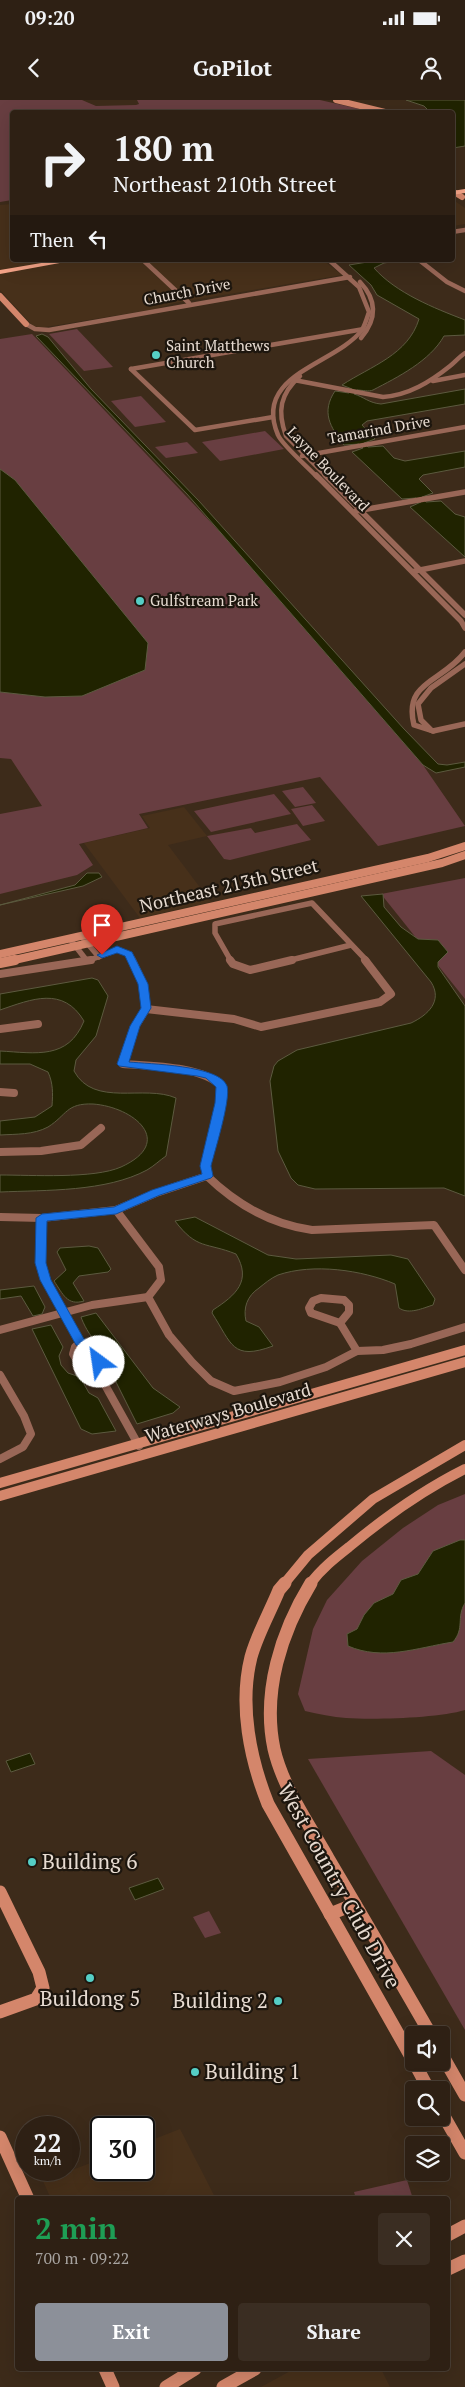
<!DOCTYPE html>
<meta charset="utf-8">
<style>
body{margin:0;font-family:"PT Serif",serif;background:#3a2d22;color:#f1f3f6;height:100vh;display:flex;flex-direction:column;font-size:19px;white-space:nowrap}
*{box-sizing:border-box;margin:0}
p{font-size:16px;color:#a7a3a0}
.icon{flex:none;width:28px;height:28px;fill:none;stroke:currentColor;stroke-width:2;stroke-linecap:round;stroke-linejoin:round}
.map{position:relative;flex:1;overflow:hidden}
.side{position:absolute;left:15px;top:2096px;width:435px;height:175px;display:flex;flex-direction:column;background:#2e2014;border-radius:5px;box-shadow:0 5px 20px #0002,0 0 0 1px #493e34}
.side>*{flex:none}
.banner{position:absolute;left:10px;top:10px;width:445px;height:152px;border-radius:5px;box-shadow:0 5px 20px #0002,0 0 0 1px #493e34;background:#2e2014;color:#f1f3f6;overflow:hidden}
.controls{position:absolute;left:405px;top:1926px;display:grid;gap:10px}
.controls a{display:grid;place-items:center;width:45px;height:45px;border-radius:5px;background:#2e2014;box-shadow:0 5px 20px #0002,0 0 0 1px #493e34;font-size:25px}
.speed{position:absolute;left:15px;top:2016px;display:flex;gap:10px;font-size:25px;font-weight:700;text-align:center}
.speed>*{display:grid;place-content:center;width:65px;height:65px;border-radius:50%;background:#2e2014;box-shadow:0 5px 20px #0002,0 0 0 1px #493e34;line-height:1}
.speed small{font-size:12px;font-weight:400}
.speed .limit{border:2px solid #111;border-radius:8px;background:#fff;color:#111}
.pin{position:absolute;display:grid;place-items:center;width:42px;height:42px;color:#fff;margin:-51px -21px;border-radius:50% 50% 50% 0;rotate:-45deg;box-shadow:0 0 5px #0007}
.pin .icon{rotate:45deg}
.me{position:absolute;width:55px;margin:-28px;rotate:329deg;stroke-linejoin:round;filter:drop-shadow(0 0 4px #0008)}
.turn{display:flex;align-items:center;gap:18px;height:105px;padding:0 20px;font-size:22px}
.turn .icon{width:65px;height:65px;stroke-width:2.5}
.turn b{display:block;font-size:35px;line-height:42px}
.then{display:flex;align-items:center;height:48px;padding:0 20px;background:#0003;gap:10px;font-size:19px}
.round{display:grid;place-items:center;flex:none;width:52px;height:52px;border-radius:5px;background:#3a2d22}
.overview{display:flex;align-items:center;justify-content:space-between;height:85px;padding:0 20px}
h1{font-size:30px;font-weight:800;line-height:38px;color:#1e9e55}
.primary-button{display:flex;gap:10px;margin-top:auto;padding:10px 20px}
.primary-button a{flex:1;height:58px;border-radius:5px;background:#8c9099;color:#fff;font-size:20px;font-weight:800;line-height:58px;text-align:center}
.primary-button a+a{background:#3a2d22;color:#f1f3f6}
.status{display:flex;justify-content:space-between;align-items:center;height:35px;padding:0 25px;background:#2e2014;direction:ltr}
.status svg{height:14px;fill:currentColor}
header{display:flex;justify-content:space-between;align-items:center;height:65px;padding:0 20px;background:#2e2014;font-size:22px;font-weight:800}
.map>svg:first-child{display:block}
.built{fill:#47301a}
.green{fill:#683e41}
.water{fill:#202300;stroke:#5c5a3f}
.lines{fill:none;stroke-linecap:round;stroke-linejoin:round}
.street-far2{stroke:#996757;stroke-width:4.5}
.street-far1{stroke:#996757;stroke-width:5.5}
.street{stroke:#996757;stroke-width:8}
.secondary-far3{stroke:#d4866b;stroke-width:6}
.secondary-far2{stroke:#d4866b;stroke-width:8}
.secondary-far1{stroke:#d4866b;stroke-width:10}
.secondary{stroke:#d4866b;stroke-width:13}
.primary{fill:#f5a488;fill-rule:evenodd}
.route{fill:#1a73e8;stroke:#114b97}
.poi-dot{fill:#55cec5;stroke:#1d160e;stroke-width:2}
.labels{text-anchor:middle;stroke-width:4.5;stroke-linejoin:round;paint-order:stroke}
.far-street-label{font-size:15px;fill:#e7dbd1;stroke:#1d160e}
.far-poi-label{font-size:15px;fill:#e7dbd1;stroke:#1d160e;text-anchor:start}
.street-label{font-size:18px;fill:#e7dbd1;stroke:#1d160e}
.near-poi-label{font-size:21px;fill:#e7dbd1;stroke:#1d160e;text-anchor:start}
.near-street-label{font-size:21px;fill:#e7dbd1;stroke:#1d160e}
</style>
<div class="status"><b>09:20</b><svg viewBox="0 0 49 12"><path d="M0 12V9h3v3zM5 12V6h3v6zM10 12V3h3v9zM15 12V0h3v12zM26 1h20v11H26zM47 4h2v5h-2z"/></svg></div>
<header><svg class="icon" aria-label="back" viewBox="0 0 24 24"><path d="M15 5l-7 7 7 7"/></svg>GoPilot<svg class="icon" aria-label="person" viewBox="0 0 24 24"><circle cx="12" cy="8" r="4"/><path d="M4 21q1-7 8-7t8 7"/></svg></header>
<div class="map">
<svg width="465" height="2287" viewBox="0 0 465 2287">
<rect width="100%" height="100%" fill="#3d2b1a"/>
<g class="built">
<polygon points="452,99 465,108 465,124 453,126"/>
<polygon points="12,104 12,160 323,160 342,175 175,203 156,209 39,228 33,226 0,190 0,105"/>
<polygon points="184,707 207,736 168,745 211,802 140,818 84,743 150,728 142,716"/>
<polygon points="180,2029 216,2099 51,2099 43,2081 101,2059 101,2070 144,2070 144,2043"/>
<polygon points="294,2269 381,2269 390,2287 261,2287"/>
</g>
<g class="green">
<polygon points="0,0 82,0 96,6 136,5 139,4 137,0 320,0 373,12 12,12 12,100 0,102"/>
<polygon points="77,229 113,267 84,271 49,234"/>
<polygon points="32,234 221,433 423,665 465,726 378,746 320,677 139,714 148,728 79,744 93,765 77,775 0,794 0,714 42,706 11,659 0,658 0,239"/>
<polygon points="141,296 166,322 135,327 111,301"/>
<polygon points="265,331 284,349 220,361 202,342"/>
<polygon points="187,342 198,353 166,358 155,347"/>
<polygon points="303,687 316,703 295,707 282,691"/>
<polygon points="274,694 291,714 211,732 194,711"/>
<polygon points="312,705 325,721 303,726 291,709"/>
<polygon points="297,724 311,740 230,760 224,759 207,736 251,728 255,733"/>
<polygon points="465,778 465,899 381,794"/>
<path d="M465,1394V1610C439,1618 375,1620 346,1618C333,1617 318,1614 305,1611L298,1594L313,1529L327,1500L362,1461L403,1428L438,1405Z"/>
<polygon points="431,1651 465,1675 465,1930 308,1659"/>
<polygon points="209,1811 221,1833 205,1838 193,1817"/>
<polygon points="407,2080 413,2099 356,2099 354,2092"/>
</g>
<g class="water">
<polygon points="406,0 465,0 465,46 453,48 452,12 430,12 424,6"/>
<path d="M380,160H402L384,163L374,168C396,193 434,208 465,220V235L444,236C430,261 398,277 373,290C369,292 362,290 357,290L354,294C364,297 369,303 381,304L465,289V304L367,321L362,325L375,339L364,343L368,347L383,346L394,358L405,361L465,351V367L423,375L419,379L433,393L422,397L426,402L441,401L455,414L465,417V457L410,407L421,402L416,398L402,399L352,352L363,348L359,344L344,345C330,327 321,312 335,291L349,293L352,289L342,285C371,266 408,255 419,219L377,195L371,185L349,165Z"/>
<polygon points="42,234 48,237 91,289 199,401 404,629 438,664 447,665 465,662 465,667 436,673 423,665 187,394 36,236"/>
<polygon points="0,369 15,380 148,543 145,570 82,596 45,597 0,592"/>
<polygon points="87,773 99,773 102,777 83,786 0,805 75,785"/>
<path d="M383,794L384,807L401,827L418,839L438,840L448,852L438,862V867L465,906V1096L444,1088L315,1089L298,1085L291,1078L278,1051L270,981L274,966L278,961L297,950L411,923C428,915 443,901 431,882L361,796Z"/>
<path d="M92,878L98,880L108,896L96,936L76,960L74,971C94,1008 144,984 176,998L166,1056C160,1060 154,1066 147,1070C106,1092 46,1090 0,1092V1075C31,1075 94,1079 121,1067C176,1042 134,1007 93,1004C66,1003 67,1015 48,1027C33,1035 16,1034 0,1035V1021L35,1017L52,1006C53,993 53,983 48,972L30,964H0V951C36,953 68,960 84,921C63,886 32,899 0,910V894Z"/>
<path d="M195,1117L268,1155L296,1159L391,1155L408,1159L435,1199L433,1205C423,1208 409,1215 399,1208L395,1184C362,1170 313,1163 278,1175C271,1178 264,1184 259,1188C247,1196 243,1208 246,1221L259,1227L273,1246C232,1261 232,1244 212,1213L213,1210C236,1195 252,1181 236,1154C206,1142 197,1150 175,1121Z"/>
<path d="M89,1146L98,1148L111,1169L108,1172L79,1176L73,1183L84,1201C67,1206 63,1194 54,1181L66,1170L57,1152L60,1148Z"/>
<polygon points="34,1186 45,1207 42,1214 33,1216 21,1196 0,1199 0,1190"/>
<path d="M96,1213L153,1288L180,1307L173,1313L137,1324L109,1268C121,1251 106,1248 96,1241C90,1237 83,1223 81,1217Z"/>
<polygon points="51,1225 63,1247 59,1256 61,1265 68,1273 80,1277 89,1293 98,1298 116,1331 92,1334 81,1329 32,1229"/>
<path d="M460,1440H465V1503C456,1518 465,1528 453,1542C416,1548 383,1561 348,1546L347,1534L357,1529L364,1515L374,1503L393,1494L401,1480L418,1474L433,1451Z"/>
<polygon points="30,1653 35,1664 11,1672 6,1661"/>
<polygon points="158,1778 164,1789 135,1800 129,1788"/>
</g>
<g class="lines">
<g class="street-far2">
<polyline points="452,132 465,130"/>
<polyline points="143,160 189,203"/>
<polyline points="419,160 447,182 465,191"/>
<path d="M360,182C377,200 377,219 361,238"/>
<polyline points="26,224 35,229 49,230 350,177"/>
<polyline points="131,269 364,229"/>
<polyline points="131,269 195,330 273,317"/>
<path d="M300,276C280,294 277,311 286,336L327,377"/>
<path d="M294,280L383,297C409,295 430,282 450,266C455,262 459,257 465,253"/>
<polyline points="433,281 465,275"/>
<polyline points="302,356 465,327"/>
<path d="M317,377C309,368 282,345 278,335C252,274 335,265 362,230C365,225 367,218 369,212L359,187L329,160"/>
</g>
<g class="street-far1">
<polyline points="316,375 461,521 465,528"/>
<polyline points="325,375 465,515"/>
<polyline points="356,411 465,392"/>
<polyline points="415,471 465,461"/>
<polyline points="431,630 421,620 418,604 431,588 465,564"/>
<path d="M433,631L414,625C403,581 443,582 465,552"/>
<polyline points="433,631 465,624"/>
<polyline points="81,836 99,857"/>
<polyline points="70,839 87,861"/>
<polyline points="87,861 117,850 129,854 132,861"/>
<polyline points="231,861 215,833 215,824 312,803 367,861"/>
<polyline points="287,861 351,845"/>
</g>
<g class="street">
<path d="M132,860L143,884L146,909L135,927L123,964C149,966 203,966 221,986C224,1017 202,1046 207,1076"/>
<polyline points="230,860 233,864 250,870 292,860"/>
<polyline points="0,874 91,860"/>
<polyline points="146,909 234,919 261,927 380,902 391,894 365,860"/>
<polyline points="0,929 38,924"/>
<polyline points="0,992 14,993"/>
<polyline points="0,1052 41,1051 81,1045 101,1028"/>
<path d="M207,1076C237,1105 270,1124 312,1130L434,1125L465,1170"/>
<polyline points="116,1110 159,1167 161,1180 148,1197 169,1235 192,1262 211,1281 234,1291 280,1282 326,1267 357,1251 383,1250 411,1244 465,1227"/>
<polyline points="0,1117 42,1118 116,1110 156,1093 207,1076"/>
<polyline points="42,1118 40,1163 45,1180 80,1242"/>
<polygon points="321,1198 344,1200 349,1205 349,1212 340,1223 311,1213 309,1208 313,1201"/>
<polyline points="340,1223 357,1251"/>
<polyline points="0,1230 92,1205 148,1197"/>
<polyline points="80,1242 75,1247 73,1254 78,1262 95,1267"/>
<path d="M80,1242C89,1244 98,1248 99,1258L95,1267"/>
<polyline points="95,1267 139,1346"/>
<polyline points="0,1275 24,1316 31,1334 23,1347 0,1359"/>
</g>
<g class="secondary-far3">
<polyline points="336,0 385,12"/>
<polyline points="452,91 462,97"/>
<polyline points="0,196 26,224"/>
</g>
<g class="secondary-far2">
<polyline points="0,854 428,758 465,746"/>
<polyline points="10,861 442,763 465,755"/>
</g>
<g class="secondary-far1">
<polyline points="0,863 15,860"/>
<polyline points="0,1383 465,1250"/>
<polyline points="0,1396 465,1262"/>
<polyline points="284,1484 308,1455 373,1399 465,1345"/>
<path d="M310,1484C321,1469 335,1458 349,1447C385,1417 423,1390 465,1369"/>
</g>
<g class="secondary">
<path d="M285,1483L279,1490C270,1512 257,1535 251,1557C239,1605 250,1659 268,1704L414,1962"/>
<path d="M311,1483C281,1532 262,1592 274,1649C283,1688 309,1724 328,1758C363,1817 397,1876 431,1935"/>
<polyline points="0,1792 39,1872 43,1888 36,1899 0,1912"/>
<polyline points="330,1814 355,1804"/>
<polyline points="441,1953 465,1995"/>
<polyline points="414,1962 429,1990"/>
<polyline points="441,2011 465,2053"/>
<polyline points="0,2037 28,2099"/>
<polyline points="448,2135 465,2126"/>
<polyline points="448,2169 465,2161"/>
<polyline points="105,2269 113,2287"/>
<polyline points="166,2287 195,2269"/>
<polyline points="223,2287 255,2269"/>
</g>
<g class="primary">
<polygon points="465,89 465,93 452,95 452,91"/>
<polygon points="59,160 76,160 0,174 0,170"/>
</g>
</g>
<path class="route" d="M117,846L132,852L148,884L151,908L140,926L129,962C148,964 220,965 227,986C231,999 215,1050 211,1066L213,1076L211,1078L160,1095L116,1114L47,1121L46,1163L51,1180L84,1239C97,1241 106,1248 105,1262L99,1266L93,1262L94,1255L91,1250L76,1245L40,1180L35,1163L36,1118L42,1114L114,1107L152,1090L202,1074L200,1066L215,1003L216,987L206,978L197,976L119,966L117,964L130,926L141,908L138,884L125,856L117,853L102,858L97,855Z"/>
<g class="poi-dot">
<circle cx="156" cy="255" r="5"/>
<circle cx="140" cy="501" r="5"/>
<circle cx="32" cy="1762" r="5"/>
<circle cx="90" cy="1878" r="5"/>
<circle cx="278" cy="1901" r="5"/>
<circle cx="195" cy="1972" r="5"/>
</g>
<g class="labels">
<g class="far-street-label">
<text transform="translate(187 192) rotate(-11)" y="5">Church Drive</text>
<text transform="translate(379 330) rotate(-10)" y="5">Tamarind Drive</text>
<text transform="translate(328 369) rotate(46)" y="5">Layne Boulevard</text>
</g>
<g class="far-poi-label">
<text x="166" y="251">Saint Matthews<tspan x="166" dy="17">Church</tspan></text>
<text x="150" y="506">Gulfstream Park</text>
</g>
<g class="street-label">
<text transform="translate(229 786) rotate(-13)" y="6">Northeast 213th Street</text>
<text transform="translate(228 1313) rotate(-16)" y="6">Waterways Boulevard</text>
</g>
<g class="near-poi-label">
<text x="42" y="1769">Building 6</text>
<text x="90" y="1906" text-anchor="middle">Buildong 5</text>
<text x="268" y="1908" text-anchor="end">Building 2</text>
<text x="205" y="1979">Building 1</text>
</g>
<g class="near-street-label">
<text transform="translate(339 1786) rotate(61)" y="7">West Country Club Drive</text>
</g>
</g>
</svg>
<div class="controls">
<a><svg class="icon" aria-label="sound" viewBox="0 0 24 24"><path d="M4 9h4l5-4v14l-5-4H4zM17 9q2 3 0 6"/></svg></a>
<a><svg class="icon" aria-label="search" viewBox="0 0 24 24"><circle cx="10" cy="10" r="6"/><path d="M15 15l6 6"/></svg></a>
<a><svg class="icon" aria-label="layers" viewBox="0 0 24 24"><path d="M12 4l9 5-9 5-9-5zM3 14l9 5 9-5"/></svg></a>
</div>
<div class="speed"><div>22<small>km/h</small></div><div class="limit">30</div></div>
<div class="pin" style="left:102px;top:855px;background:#d93025"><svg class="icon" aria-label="arrive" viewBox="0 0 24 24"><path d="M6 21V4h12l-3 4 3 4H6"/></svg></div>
<svg class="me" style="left:99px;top:1262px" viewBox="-20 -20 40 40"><circle r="19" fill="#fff"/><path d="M0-13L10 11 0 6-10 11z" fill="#1a73e8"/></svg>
<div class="banner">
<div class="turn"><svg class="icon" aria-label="right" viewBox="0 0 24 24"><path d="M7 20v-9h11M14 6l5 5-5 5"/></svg><div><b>180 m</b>Northeast 210th Street</div></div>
<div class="then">Then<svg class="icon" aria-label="left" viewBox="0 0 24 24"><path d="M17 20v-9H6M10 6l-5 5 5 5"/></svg></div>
</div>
<section class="side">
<div class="overview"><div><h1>2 min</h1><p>700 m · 09:22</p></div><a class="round"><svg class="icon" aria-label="close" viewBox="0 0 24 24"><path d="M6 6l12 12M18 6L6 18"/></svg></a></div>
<div class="primary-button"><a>Exit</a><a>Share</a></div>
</section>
</div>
